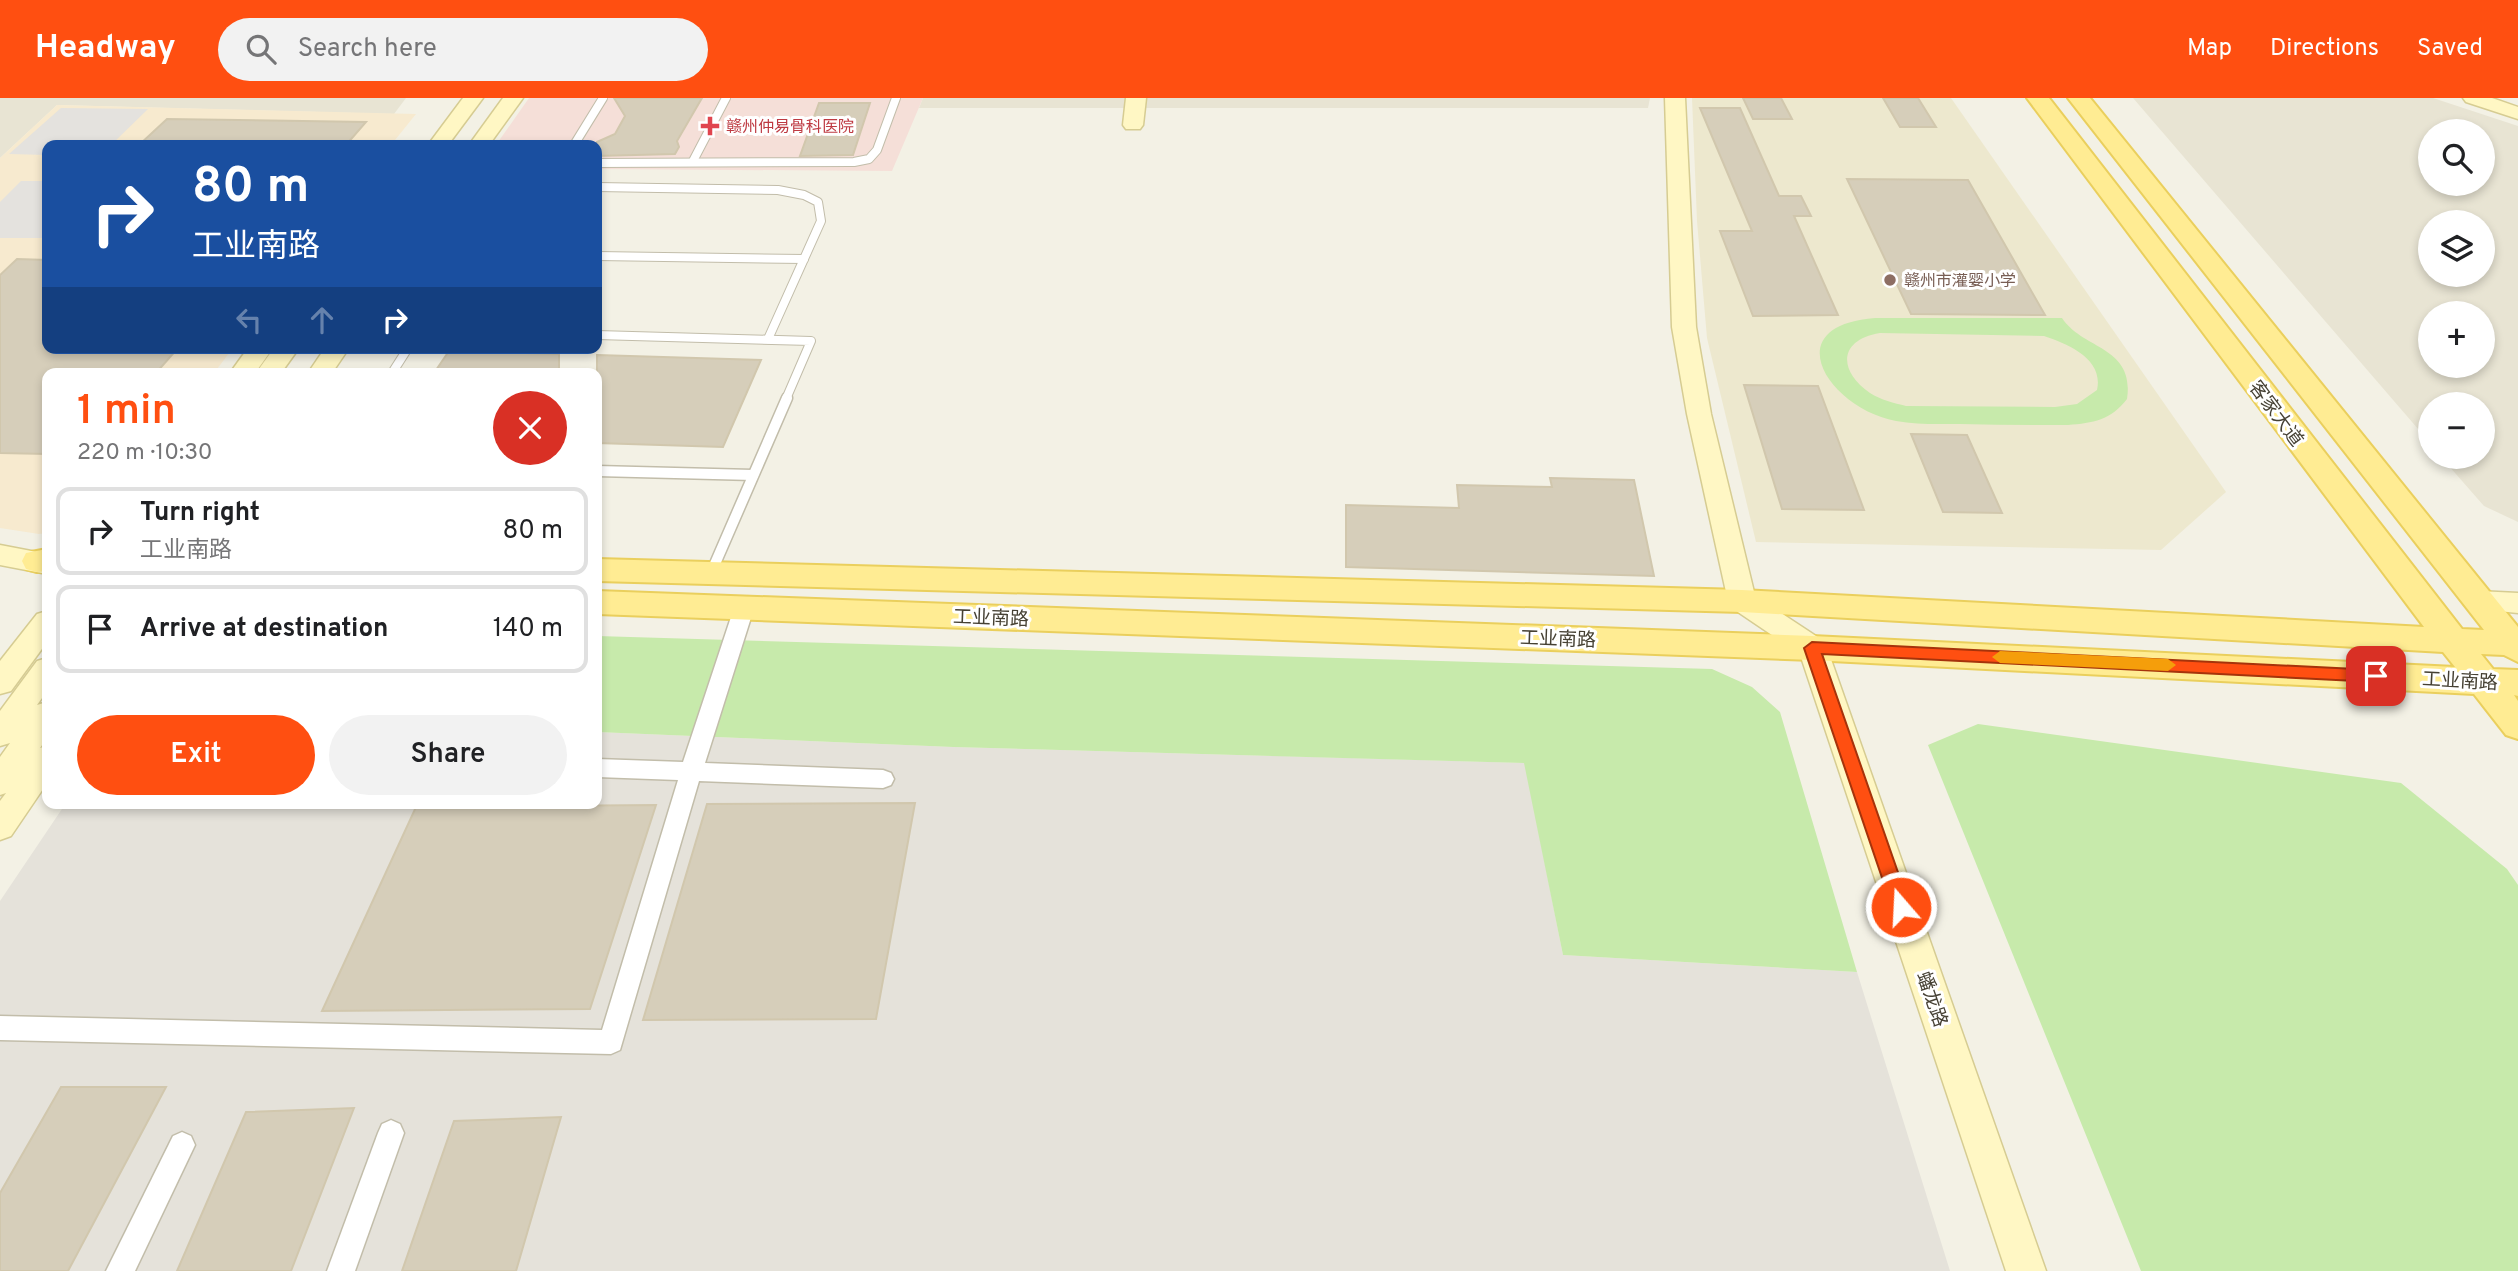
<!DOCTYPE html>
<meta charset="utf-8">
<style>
body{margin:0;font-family:Overpass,"Noto Sans SC",sans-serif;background:#f2f2f2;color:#202124;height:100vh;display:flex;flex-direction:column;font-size:26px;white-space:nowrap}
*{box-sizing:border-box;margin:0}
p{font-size:23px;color:#757577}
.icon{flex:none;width:38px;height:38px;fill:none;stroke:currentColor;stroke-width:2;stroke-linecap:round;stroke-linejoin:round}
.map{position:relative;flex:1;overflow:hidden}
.panel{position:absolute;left:42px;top:270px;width:560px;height:441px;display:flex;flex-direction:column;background:#fff;border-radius:14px;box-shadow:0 4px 10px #0003}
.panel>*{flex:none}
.top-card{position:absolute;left:42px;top:42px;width:560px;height:214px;border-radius:14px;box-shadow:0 4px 10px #0003;background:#1a4fa0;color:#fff;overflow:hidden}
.buttons{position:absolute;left:2418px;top:21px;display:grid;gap:14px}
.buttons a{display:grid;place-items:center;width:77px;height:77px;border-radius:50%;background:#fff;box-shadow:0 4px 10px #0003;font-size:35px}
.pin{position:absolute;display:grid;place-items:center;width:60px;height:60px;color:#fff;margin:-30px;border-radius:14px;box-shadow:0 4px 10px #0006}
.me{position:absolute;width:77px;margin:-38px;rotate:341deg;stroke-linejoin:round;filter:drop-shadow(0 0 5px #0008)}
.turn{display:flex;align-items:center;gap:24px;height:147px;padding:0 35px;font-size:32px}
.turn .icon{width:91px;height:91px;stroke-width:2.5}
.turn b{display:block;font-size:49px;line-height:60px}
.lanes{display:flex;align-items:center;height:66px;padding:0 35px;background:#0003;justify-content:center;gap:35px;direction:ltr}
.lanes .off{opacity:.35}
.round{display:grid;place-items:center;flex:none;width:74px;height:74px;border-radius:37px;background:#f2f2f2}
.overview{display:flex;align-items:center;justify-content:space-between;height:119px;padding:0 35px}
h1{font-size:42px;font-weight:600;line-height:52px;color:#ff4f11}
.button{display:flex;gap:14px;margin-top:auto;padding:14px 35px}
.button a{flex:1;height:80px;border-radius:42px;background:#ff4f11;color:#fff;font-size:28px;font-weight:600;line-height:80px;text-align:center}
.button a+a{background:#f2f2f2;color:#202124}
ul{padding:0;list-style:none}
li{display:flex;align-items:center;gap:21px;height:88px;margin:0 14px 10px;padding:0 21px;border:4px solid #e0e0e0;border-radius:14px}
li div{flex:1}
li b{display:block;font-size:26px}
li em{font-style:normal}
header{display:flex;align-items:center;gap:42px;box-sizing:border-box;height:98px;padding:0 35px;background:#ff4f11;color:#fff}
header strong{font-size:33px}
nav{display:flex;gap:38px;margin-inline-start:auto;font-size:24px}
.search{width:490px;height:63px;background:#f2f2f2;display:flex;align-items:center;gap:18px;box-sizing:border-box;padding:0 24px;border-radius:38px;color:#757577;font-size:26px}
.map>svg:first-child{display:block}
.residential{fill:#e8e4d3;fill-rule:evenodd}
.commercial{fill:#f7eacf}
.industrial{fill:#e5e2da}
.education{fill:#ede8ce}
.medical{fill:#f5dfd8}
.green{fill:#c7eaab;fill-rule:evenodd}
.parking{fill:#e4e2de}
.building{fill:#d6ceba;stroke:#d1c7ad;stroke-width:2}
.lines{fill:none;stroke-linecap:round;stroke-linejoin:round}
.lane-far1-casing{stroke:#c2bdaa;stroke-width:10}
.lane-casing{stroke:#c2bdaa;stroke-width:13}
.street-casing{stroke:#c2bdaa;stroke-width:3}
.secondary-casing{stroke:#d6cc92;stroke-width:3}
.primary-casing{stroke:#eacf5d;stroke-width:4}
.lane-far1{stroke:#fff;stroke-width:8}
.lane{stroke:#fff;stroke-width:10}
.street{fill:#fff;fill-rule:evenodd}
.secondary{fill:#fff7c4;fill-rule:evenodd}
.primary{fill:#ffec93;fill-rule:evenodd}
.route{fill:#ff4f11;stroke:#a6330b;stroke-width:2}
.slow{fill:#f59e0b}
.health-dot{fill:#e0444e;stroke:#fff;stroke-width:2.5}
.education-dot{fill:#8d6e63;stroke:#fff;stroke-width:2.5}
.labels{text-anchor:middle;stroke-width:6;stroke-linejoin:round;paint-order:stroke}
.far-health-label{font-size:16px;fill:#be3a42;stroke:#fff;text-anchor:start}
.far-education-label{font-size:16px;fill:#785e54;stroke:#fff;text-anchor:start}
.street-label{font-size:19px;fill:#464134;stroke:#fff}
</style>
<header>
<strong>Headway</strong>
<div class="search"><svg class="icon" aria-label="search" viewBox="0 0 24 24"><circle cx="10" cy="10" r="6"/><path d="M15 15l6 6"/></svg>Search here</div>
<nav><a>Map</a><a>Directions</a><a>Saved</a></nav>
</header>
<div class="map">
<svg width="2518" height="1173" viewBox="0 0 2518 1173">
<rect width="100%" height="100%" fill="#f3f1e5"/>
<g class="residential">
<polygon points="0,0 406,0 394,16 57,7 0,60"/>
<polygon points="923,0 1650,0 1648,10 919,10"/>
<path d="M2133,0H2433L2518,28V424L2484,408L2441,359H2483V306H2431V346ZM2431,33H2483V86H2431ZM2431,124H2483V177H2431ZM2431,215H2483V268H2431Z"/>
</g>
<polygon class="commercial" points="57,7 416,16 391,47 47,47 47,250 233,250 214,275 47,275 47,435 39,436 0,430 0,60"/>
<polygon class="industrial" points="597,634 953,649 1525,665 1563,857 1857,874 1950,1173 0,1173 0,803 66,705 597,705"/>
<polygon class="education" points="1692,0 1951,0 2226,394 2161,452 1756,444 1707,240 1697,123"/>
<polygon class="medical" points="529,0 923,0 892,73 597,71 597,47 496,47"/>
<g class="green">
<path d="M1875,220H2062C2083,252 2135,248 2127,301C2111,322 2093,325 2068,327C2032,327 1996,327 1960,326C1939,326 1917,327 1896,323C1830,311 1774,228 1875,220ZM1880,235L2044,238C2068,246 2104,261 2097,292L2077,306L2055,309L1906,308C1894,305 1881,302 1870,295C1838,273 1838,242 1880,235Z"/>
<polygon points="597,538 1712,571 1752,589 1780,614 1857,874 1563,857 1524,665 953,649 597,634"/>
<polygon points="1978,626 2401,685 2507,771 2518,787 2518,1173 2141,1173 1928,647"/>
</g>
<g class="parking">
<polygon points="61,10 148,11 111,47 47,47 47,57 9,56"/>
<polygon points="21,83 47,83 47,137 45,140 0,140 0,104"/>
</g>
<g class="building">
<polygon points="614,0 702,0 677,43 679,49 675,56 597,58 597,44 615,36 625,18"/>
<polygon points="1743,0 1781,0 1792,21 1753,21"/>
<polygon points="1883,0 1918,0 1936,29 1900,29"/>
<polygon points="819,5 870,5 853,57 800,58"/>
<polygon points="1700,10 1740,10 1779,98 1801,98 1811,118 1794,118 1838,217 1753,218 1720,133 1752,133"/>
<polygon points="167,21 366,24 346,47 139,47"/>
<polygon points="1847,81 1968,82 2045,217 1911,216"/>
<polygon points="17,161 47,162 47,250 178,250 156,275 47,275 47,356 0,355 0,177"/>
<polygon points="449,253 559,256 559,275 434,275"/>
<polygon points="597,257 761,262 723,349 597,345"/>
<polygon points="1744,287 1818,288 1864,412 1782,411"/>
<polygon points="1911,336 1967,337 2002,415 1943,414"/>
<polygon points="1550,380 1634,382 1654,478 1346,469 1346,407 1459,410 1457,387 1552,389"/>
<polygon points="915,705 876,921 643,922 707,706"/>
<polygon points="656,707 590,911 322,913 416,709"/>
<polygon points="61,989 166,989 68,1173 0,1173 0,1095"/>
<polygon points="354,1010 291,1173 177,1173 246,1014"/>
<polygon points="561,1019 516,1173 402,1173 454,1023"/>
</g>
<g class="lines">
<g class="lane-far1-casing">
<g id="lane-far1">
<polyline points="574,47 603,0"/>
<polyline points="693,63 726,0"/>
<polyline points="597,65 854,64 869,61 877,52 896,0"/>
<polyline points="597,89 778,92 804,97 818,104 821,123 768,241"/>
<polyline points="597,158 804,161"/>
<polyline points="597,237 811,243 786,301"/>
<polyline points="392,275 408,250"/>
</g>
</g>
<g class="lane-casing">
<g id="lane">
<polyline points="597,373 753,377"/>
<polyline points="711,475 787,300"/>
</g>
</g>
<g class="street-casing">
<g id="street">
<polygon points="744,503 751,505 754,510 705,665 883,672 891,675 894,681 891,687 883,690 699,683 620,952 611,956 0,942 0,918 602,932 678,682 597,679 597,661 683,664 734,510 737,505"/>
<polygon points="391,1022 400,1026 404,1035 355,1173 327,1173 378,1035 382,1026"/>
<polygon points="182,1034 191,1038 195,1047 135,1173 106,1173 173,1038"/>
</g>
</g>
<g class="secondary-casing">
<g id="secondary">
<polygon points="463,0 483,0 448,47 428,47"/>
<polygon points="503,0 523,0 489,47 469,47"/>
<polygon points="1126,0 1146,0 1143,27 1140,31 1126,31 1123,27"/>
<polygon points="1665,0 1685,0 1696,229 1711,316 1755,498 1822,542 1827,550 2046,1173 2006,1173 1800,556 1732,510 1728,503 1687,316 1672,229"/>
<polygon points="2463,0 2492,0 2518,9 2518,21 2466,4"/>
<polygon points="248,250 273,250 255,275 230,275"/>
<polygon points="274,250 299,250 281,275 256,275"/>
<polygon points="325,250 349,250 332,275 308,275"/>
<polygon points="0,447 47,456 47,476 0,467"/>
<polygon points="2478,493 2518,495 2518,515 2468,510 2464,503 2468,496"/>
<polygon points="47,513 47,544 11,593 0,596 0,563 37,516"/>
<polygon points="47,560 47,593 37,607 47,604 47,640 40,650 47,648 47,685 11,738 0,742 0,703 6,695 0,697 0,659 10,645 0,648 0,613 37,563"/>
</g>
</g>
<g class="primary-casing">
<g id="primary">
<polygon points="2027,0 2049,0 2462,531 2484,532 2068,0 2090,0 2518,529 2518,564 2504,557 2481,556 2493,571 2518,572 2518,598 2514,597 2518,603 2518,641 2506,637 2474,596 1812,562 597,516 597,493 1812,538 2455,569 2443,554 1742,514 597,483 597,461 1742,492 2424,529"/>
<polygon points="47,451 47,473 37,474 26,471 22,463 26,455"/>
</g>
</g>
<use href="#lane-far1" class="lane-far1"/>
<use href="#lane" class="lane"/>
<use href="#street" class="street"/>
<use href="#secondary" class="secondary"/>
<use href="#primary" class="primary"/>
</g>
<polygon class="route" points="1812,544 2376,572 2384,578 2376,584 1822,556 1910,809 1907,815 1901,817 1895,815 1892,809 1804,550"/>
<polygon class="slow" points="2000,553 2168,561 2176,567 2168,573 2000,565 1992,559"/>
<path class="health-dot" d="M706.5 17.5h7v7h7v7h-7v7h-7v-7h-7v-7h7z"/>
<circle class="education-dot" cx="1890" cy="182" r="7"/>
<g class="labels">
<g class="far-health-label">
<text x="726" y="34">赣州仲易骨科医院</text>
</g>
<g class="far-education-label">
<text x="1904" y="188">赣州市灌婴小学</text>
</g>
<g class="street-label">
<text transform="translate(2277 315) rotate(53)" y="7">客家大道</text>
<text transform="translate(991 519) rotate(2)" y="7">工业南路</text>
<text transform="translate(1558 540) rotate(2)" y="7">工业南路</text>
<text transform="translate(2460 582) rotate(3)" y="7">工业南路</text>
<text transform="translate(1933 901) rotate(71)" y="7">蟠龙路</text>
</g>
</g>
</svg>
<div class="buttons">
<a><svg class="icon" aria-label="search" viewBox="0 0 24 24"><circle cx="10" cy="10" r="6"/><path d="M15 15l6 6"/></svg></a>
<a><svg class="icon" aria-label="layers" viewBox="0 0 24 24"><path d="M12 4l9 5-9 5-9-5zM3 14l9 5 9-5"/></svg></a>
<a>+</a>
<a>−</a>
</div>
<div class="pin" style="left:2376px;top:578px;background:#d93025"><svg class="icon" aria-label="arrive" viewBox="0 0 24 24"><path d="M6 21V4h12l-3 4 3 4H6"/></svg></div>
<svg class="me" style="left:1901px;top:809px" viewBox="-20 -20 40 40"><circle r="17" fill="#ff4f11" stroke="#fff" stroke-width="3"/><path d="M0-11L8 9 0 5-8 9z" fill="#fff"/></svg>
<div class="top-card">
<div class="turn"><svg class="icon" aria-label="right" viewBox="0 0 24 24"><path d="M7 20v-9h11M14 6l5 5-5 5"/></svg><div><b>80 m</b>工业南路</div></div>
<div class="lanes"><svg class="icon off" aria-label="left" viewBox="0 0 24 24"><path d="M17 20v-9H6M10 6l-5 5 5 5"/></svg><svg class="icon off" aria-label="ahead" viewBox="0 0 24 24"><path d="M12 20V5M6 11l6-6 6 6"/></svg><svg class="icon" aria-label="right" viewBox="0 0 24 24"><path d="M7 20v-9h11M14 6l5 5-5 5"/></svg></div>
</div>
<section class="panel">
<div class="overview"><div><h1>1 min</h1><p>220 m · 10:30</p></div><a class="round" style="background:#d93025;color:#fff"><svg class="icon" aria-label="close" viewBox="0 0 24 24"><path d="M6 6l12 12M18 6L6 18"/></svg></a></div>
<ul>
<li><svg class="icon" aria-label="right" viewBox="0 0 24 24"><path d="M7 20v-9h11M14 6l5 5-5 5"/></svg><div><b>Turn right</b><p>工业南路</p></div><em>80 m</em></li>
<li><svg class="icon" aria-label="arrive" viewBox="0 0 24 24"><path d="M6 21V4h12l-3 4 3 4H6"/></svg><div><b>Arrive at destination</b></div><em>140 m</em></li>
</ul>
<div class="button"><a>Exit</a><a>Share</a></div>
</section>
</div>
